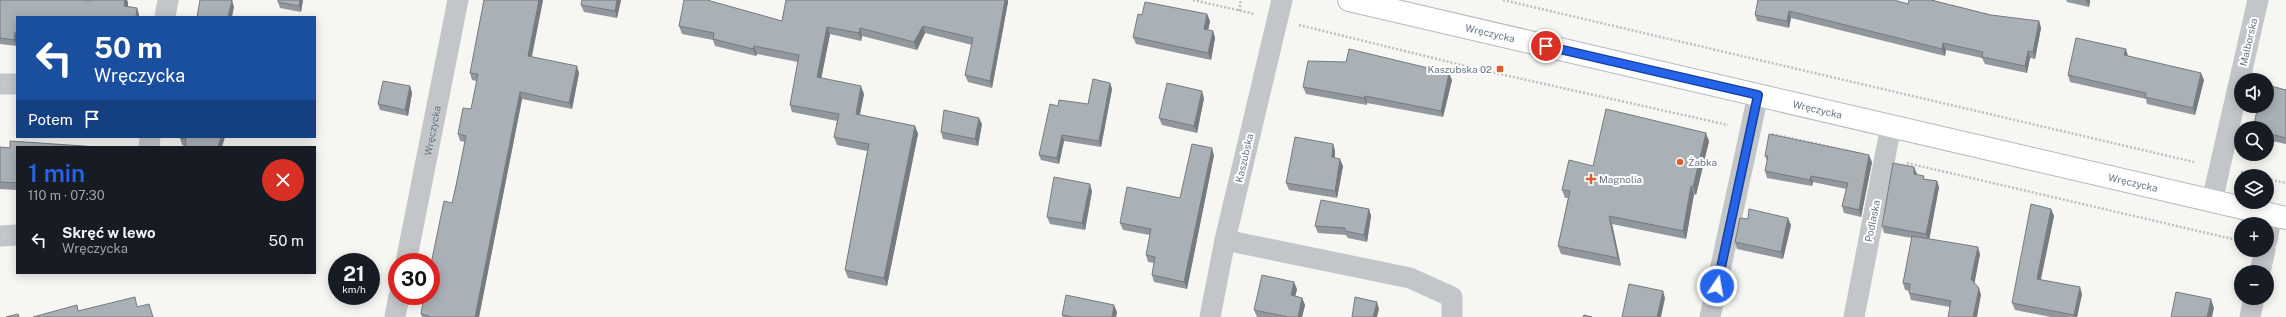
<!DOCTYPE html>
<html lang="pl">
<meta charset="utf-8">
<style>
body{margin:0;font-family:"Public Sans",sans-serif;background:#20242c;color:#f1f3f6;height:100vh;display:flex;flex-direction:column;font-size:15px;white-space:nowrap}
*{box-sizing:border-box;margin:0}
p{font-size:13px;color:#9ea1a6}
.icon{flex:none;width:22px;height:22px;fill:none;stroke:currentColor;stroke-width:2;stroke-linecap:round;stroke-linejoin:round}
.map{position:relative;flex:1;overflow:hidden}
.details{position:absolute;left:16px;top:146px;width:300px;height:128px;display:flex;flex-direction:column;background:#171b24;border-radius:0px;box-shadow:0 2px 10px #0003}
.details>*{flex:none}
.top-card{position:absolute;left:16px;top:16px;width:300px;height:122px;border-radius:0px;box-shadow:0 2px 10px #0003;background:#1a4fa0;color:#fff;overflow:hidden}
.buttons{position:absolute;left:2234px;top:73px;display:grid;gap:8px}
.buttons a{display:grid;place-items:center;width:40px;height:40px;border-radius:50%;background:#171b24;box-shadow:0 2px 10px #0003;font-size:20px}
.speed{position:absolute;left:328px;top:253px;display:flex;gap:8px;font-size:20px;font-weight:700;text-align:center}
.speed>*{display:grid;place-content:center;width:52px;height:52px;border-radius:50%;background:#171b24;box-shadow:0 2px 10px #0003;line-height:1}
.speed small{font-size:10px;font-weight:400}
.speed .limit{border:6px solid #d22;background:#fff;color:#111}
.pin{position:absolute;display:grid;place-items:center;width:34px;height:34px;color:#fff;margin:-17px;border:2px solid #fff;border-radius:50%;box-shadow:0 1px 4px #0007}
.me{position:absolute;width:44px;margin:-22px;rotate:12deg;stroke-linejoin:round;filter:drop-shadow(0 0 3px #0008)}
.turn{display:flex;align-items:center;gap:14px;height:84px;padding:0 12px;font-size:18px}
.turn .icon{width:52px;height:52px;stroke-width:2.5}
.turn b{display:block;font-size:28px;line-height:34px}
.then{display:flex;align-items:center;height:38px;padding:0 12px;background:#0003;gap:8px;font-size:15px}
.round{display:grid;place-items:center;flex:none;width:42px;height:42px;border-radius:21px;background:#20242c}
.overview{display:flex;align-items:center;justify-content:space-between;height:68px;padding:0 12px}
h1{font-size:24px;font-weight:600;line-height:30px;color:#2563eb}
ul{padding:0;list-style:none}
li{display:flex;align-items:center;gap:12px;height:52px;padding:0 12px}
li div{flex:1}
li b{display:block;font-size:15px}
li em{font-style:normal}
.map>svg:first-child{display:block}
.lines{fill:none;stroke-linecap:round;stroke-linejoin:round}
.secondary-casing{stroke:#b4b9bd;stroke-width:24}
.path{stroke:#bcbec0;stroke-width:2.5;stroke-dasharray:2 2;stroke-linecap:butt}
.street{stroke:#c2c6c9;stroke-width:21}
.secondary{stroke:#fff;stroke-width:22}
.wall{fill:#91979d}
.shaded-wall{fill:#767b7f}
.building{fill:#a9b0b6;stroke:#767b7f}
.route-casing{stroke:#184099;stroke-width:10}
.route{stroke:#2563eb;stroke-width:7}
.poi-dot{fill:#de5f2c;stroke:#fff;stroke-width:1.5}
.labels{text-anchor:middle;stroke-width:4;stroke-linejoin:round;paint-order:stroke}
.street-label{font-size:10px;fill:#667583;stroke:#fff}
.poi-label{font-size:10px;fill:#667583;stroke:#fff;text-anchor:start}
</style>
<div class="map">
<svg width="2286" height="317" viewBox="0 0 2286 317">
<rect width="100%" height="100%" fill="#f6f6f3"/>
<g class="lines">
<g class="secondary-casing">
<g id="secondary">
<path id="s2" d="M1349,0L2286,218"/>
</g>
</g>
<g class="path">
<polyline points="1193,0 1255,14"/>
<polyline points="1503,0 2194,162"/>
<polyline points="1239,11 1241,0"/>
<polyline points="1299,25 1482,70 1728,125"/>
<polyline points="1772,134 1863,154"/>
<polyline points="1907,163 2241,241"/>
<polyline points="2241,172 2256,176"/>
<polyline points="2267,179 2286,183"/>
</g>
<g class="street">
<polyline points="165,17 168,0"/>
<polyline points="0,84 17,84"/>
<polyline points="149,147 150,137"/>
<polyline points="2212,201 2258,0"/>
<polyline points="0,236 17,235"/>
<polyline points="1225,240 1410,278 1452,297 1452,317"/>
<polyline points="2267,240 2272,214"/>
<path id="s1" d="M406,262L458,0"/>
<polyline points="2260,272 2265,250"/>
<polyline points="395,317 399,296"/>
<polyline points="1210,317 1225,240 1282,0"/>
<polyline points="1710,317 1758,95"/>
<polyline points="1854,317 1891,126"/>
<polyline points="2250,317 2254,298"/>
</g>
<use href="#secondary" class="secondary"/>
</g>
<g class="wall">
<polygon points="0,0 89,1 89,0 127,0 128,3 128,7 137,8 139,15 139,17 17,17 17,46 0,44"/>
<polygon points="303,0 301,12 280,8 278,2"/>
<polygon points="484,0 543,0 532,57 579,73 572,109 522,99 479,317 422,317 421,314 452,203 465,142 460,141 458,134 471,109 477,81 472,80 470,73"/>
<polygon points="621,0 617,18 584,12 581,5"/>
<polygon points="710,0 710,1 782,21 786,0 1008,0 1008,2 992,88 968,82 965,75 972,45 925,33 917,50 862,36 861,41 830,34 821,78 864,94 860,115 915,126 918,134 887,286 848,278 845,270 867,151 837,145 834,137 837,121 792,112 790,105 798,62 757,54 756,56 715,46 713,40 682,34 679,26"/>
<polygon points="1758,0 1908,4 1909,0 1935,0 1935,1 1991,15 2039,21 2041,28 2035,59 2030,58 2027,73 1985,64 1982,58 1946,50 1945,56 1791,18 1789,28 1757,21 1755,15"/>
<polygon points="2066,0 2090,0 2089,7 2067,2"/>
<polygon points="1207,14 1210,21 1208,30 1213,31 1215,38 1211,60 1136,44 1133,37 1142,15"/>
<polygon points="2128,56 2204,80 2195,115 2147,104 2146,99 2070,82 2068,75"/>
<polygon points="1452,80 1443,117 1367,103 1367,105 1306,94 1303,87"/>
<polygon points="1110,83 1112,89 1101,147 1064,141 1059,164 1041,160 1039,155 1088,104"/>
<polygon points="410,86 412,93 408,116 380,110 378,104"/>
<polygon points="2286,90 2286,144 2267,140 2267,128 2256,128 2254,124"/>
<polygon points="1204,98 1197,133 1162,125 1159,118"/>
<polygon points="982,124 978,146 943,139 941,132"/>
<polygon points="225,137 185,146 182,145 180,138"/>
<polygon points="1709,141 1696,195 1694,194 1686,239 1612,224 1621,266 1561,254 1558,246 1568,198 1565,198 1562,190 1593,166"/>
<polygon points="1333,144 1335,151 1335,158 1343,166 1337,198 1289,190 1286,183"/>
<polygon points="0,147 10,148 17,147 17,190 0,189"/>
<polygon points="1214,155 1187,289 1154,282 1152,275 1154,263 1148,262 1146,255 1150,235 1123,230 1120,223 1180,198"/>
<polygon points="1765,156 1872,162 1861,217 1844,213 1842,206 1846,189 1813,182 1812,186 1767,178 1765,171 1767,161"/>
<polygon points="1914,167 1917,175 1925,179 1937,181 1939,187 1929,239 1980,254 1974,283 1981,295 1950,307 1911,300 1909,293 1909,291 1905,290 1903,283 1912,238 1884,233 1882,226"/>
<polygon points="1092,191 1085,230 1050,224 1047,217"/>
<polygon points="1369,209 1371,216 1367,242 1348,238 1346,235 1318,233 1315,226"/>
<polygon points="2051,209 2054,216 2041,280 2082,294 2077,317 2051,317 2015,310 2012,303"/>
<polygon points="1791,225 1783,259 1737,249 1735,242"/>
<polygon points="1297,289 1295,296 1302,298 1305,305 1302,317 1257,317 1254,310"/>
<polygon points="1117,312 1116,317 1063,317 1062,315"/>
</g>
<g class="shaded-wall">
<polygon points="125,0 127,0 128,3 127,13 124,6"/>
<polygon points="232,0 234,7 232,17 228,17"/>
<polygon points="300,0 303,0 301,12 299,6"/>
<polygon points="539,0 543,0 530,63 528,56"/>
<polygon points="617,0 621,0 617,18 615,11"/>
<polygon points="1005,0 1008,0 1008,2 992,88 990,81"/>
<polygon points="2086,0 2090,0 2089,7"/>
<polygon points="137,8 139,15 139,17 136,17"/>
<polygon points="1789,11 1791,18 1789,28 1787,21"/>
<polygon points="1207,14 1210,21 1207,36 1204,29"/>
<polygon points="2039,21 2041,28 2035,59 2033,52"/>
<polygon points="923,26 925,33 917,50 914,42"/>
<polygon points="827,27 830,34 820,85 817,77"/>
<polygon points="860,28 862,36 861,41 859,33"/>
<polygon points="1213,31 1215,38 1211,60 1208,53"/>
<polygon points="15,32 17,39 17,46 14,40"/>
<polygon points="1943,43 1946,50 1945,56 1942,49"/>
<polygon points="754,46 757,54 756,56 753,49"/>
<polygon points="2126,49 2128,56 2124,55"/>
<polygon points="2028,51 2030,58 2027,73 2025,66"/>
<polygon points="577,66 579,73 572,109 569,103"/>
<polygon points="1449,73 1452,80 1443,117 1441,111"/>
<polygon points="2201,73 2204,80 2195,115 2193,108"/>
<polygon points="1110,83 1112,89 1101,147 1099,141"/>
<polygon points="410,86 412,93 408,116 405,110"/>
<polygon points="861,86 864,94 858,122 856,114"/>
<polygon points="1202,91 1204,98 1197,133 1194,126"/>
<polygon points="520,92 522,99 479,317 475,317"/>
<polygon points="1365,96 1367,103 1367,105 1364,98"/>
<polygon points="979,118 982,124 978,146 975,139"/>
<polygon points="915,126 918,134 887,286 884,278"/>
<polygon points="1706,133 1709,141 1696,195 1693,187"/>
<polygon points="1062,135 1064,141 1059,164 1057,158"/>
<polygon points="221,137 225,137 222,147 218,147"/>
<polygon points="1333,144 1335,151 1334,164 1332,157"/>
<polygon points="1212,148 1214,155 1187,289 1184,282"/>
<polygon points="1869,155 1872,162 1861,217 1859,210"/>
<polygon points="1340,159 1343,166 1337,198 1335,191"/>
<polygon points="1914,167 1917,174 1916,180 1914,174"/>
<polygon points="1811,176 1813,182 1812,186 1810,180"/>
<polygon points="1937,181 1939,187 1929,241 1926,234"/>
<polygon points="1090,184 1092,191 1085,230 1082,223"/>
<polygon points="1691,186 1694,194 1686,239 1683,231"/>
<polygon points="1369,209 1371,216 1367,242 1364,235"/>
<polygon points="2051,209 2054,216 2039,286 2037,279"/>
<polygon points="1609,216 1612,224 1621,266 1618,258"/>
<polygon points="1788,218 1791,225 1783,259 1781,252"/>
<polygon points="1978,247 1980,254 1974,286 1971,279"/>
<polygon points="1294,282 1297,289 1294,302 1291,295"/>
<polygon points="2080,287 2082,294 2077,317 2075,317 2074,315"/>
<polygon points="1979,288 1981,295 1977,317 1973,317"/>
<polygon points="1663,291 1665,298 1661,317 1657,317"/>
<polygon points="1302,298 1305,305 1302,317 1298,317"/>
<polygon points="2211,299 2214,308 2212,317 2207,317"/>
<polygon points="1377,302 1379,309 1377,317 1373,317"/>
<polygon points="1114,305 1117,312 1116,317 1112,317"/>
</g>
<g class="building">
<polygon points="0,0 85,0 89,1 89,0 125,0 124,6 137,8 136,17 17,17 17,33 15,32 14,40 0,38"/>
<polygon points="200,0 232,0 228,17 197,17"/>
<polygon points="278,0 300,0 299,6 278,2"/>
<polygon points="484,0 539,0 528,56 577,66 569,103 520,92 475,317 429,317 429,316 421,314 424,296 431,296 431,264 444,201 452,203 456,186 466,136 458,134 463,108 471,109 478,74 470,73"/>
<polygon points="582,0 617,0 615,11 581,5"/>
<polygon points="684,0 707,0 782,21 786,0 1005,0 990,81 965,75 973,38 923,26 914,42 860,28 859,33 827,27 817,77 861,86 856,114 915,126 884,278 845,270 869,144 834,137 839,114 790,105 799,55 754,46 753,49 713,39 714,33 679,26"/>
<polygon points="1758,0 1894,0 1908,4 1909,0 1931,0 1991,15 2039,21 2033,52 2028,51 2025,66 1982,57 1983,52 1943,43 1942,49 1789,11 1787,21 1755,15"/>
<polygon points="1145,2 1207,14 1204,29 1213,31 1208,53 1133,37 1138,14 1142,15"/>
<polygon points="2076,38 2126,49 2124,55 2201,73 2193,108 2145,97 2146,93 2068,75"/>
<polygon points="1349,49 1449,73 1441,111 1365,96 1364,98 1303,87 1308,61 1346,62"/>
<polygon points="1093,79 1110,83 1099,141 1062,135 1057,158 1039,155 1050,104 1058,106 1059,100 1088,104"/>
<polygon points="383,81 410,86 405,110 378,104"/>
<polygon points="1167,83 1202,91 1194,126 1159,118"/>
<polygon points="2267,85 2286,90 2286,138 2267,133 2267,128 2263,128 2264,126 2254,124 2258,106 2267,106"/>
<polygon points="1606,109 1706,133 1693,187 1691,186 1683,231 1609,216 1618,258 1558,246 1570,191 1562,190 1569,160 1593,166"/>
<polygon points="944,110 979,118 975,139 941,132"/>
<polygon points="1769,134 1869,155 1859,210 1842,206 1848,183 1811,176 1810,180 1765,171 1768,156 1765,156"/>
<polygon points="180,137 221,137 218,147 185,147 186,139 180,138"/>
<polygon points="1295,137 1333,144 1332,157 1340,159 1335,191 1286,183"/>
<polygon points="10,141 98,147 17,147 17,183 0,182 0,147 10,148"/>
<polygon points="1192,144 1212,148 1184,282 1152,275 1155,257 1146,255 1151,229 1120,223 1127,187 1180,198"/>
<polygon points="1893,163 1914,167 1914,174 1924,176 1923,179 1937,181 1926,234 1882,226"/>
<polygon points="1054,177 1090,184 1082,223 1047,217"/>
<polygon points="1321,200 1369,209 1364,235 1345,231 1345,228 1315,226"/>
<polygon points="2031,204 2051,209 2037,279 2080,287 2074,315 2012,303"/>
<polygon points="1749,209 1788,218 1781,252 1735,242 1740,218 1748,219"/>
<polygon points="1912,236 1978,247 1971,279 1979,288 1973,317 1948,317 1951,301 1909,293 1910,284 1903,283"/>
<polygon points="1262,275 1294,282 1291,295 1302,298 1298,317 1288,317 1254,310"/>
<polygon points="1629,284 1663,291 1657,317 1622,317"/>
<polygon points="2176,292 2211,299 2207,317 2171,317"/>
<polygon points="1066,295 1114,305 1112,317 1073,317 1062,315"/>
<polygon points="135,297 137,307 149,304 153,317 33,317 77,305 78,311"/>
<polygon points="1355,297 1377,302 1373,317 1352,317"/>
<polygon points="18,314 19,317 6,317"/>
<polygon points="1584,315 1592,317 1583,317"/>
</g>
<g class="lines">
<g class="route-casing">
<polyline id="route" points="1546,46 1758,95 1717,286"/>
</g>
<use href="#route" class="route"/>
</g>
<g class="poi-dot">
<rect x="1496" y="65" width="8" height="8" rx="2"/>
<circle cx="1680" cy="162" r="4"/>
<path d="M1589 173h4v4h4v4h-4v4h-4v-4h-4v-4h4z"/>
</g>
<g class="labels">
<g class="street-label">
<text dy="4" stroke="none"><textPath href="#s2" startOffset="145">Wręczycka</textPath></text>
<text transform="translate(2248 42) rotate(-77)" y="4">Malborska</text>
<text dy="4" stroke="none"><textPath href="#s2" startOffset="481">Wręczycka</textPath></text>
<text dy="4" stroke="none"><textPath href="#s1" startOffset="134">Wręczycka</textPath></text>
<text transform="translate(1244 158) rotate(-77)" y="4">Kaszubska</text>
<text dy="4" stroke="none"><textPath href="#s2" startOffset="805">Wręczycka</textPath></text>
<text transform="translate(1872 221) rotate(-79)" y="4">Podlaska</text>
</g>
<g class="poi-label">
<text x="1492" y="73" text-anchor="end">Kaszubska 02</text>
<text x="1688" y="166">Żabka</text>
<text x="1599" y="183">Magnolia</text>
</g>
</g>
</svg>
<div class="buttons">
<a><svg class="icon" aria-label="sound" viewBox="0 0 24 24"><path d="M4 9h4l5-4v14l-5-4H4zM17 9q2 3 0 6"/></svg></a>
<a><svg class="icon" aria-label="search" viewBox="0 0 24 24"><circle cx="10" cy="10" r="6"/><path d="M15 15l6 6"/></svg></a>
<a><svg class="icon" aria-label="layers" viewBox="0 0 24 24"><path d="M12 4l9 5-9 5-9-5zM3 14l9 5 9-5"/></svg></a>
<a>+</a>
<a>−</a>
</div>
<div class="speed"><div>21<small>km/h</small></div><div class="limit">30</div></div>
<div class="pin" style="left:1546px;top:46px;background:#d93025"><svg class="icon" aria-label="arrive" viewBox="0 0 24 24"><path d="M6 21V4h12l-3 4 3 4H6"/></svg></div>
<svg class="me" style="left:1717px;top:286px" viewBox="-20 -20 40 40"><circle r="17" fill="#2563eb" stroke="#fff" stroke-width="3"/><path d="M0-11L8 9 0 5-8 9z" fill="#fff"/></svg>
<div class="top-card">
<div class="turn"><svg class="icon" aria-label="left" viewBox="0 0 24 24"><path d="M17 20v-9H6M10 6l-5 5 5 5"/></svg><div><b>50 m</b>Wręczycka</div></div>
<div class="then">Potem<svg class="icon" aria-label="arrive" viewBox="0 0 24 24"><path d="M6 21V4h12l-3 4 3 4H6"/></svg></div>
</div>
<section class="details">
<div class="overview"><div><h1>1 min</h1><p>110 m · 07:30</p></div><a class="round" style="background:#d93025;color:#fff"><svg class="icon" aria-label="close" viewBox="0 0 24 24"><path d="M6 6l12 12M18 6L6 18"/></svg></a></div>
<ul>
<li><svg class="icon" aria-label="left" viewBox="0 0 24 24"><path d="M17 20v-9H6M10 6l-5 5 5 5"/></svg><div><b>Skręć w lewo</b><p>Wręczycka</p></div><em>50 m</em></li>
</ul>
</section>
</div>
